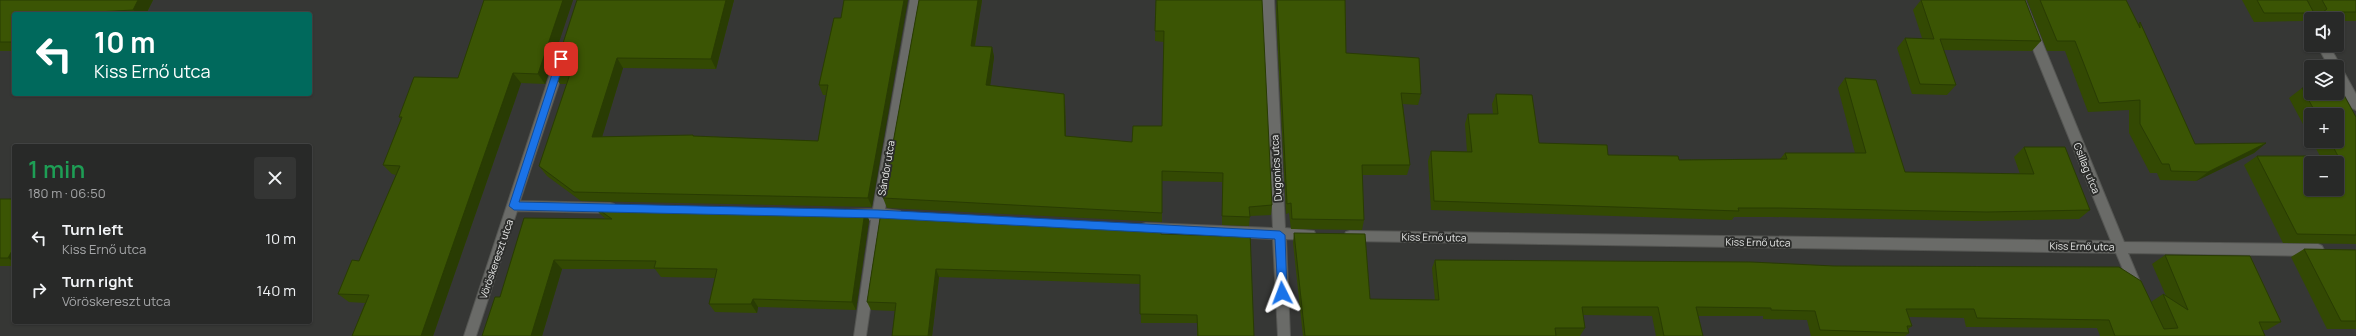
<!DOCTYPE html>
<meta charset="utf-8">
<style>
body{margin:0;font-family:Manrope,sans-serif;background:#343534;color:#f1f3f6;height:100vh;display:flex;flex-direction:column;font-size:15px;white-space:nowrap}
*{box-sizing:border-box;margin:0}
p{font-size:13px;color:#a5a6a8}
.icon{flex:none;width:22px;height:22px;fill:none;stroke:currentColor;stroke-width:2;stroke-linecap:round;stroke-linejoin:round}
.map{position:relative;flex:1;overflow:hidden}
.panel{position:absolute;left:12px;top:144px;width:300px;height:180px;display:flex;flex-direction:column;background:#282928;border-radius:4px;box-shadow:0 1px 3px #0004,0 0 0 1px #444545}
.panel>*{flex:none}
.hud{position:absolute;left:12px;top:12px;width:300px;height:84px;border-radius:4px;box-shadow:0 1px 3px #0004,0 0 0 1px #444545;background:#00695c;color:#fff;overflow:hidden}
.tools{position:absolute;left:2304px;top:12px;display:grid;gap:8px}
.tools a{display:grid;place-items:center;width:40px;height:40px;border-radius:4px;background:#282928;box-shadow:0 1px 3px #0004,0 0 0 1px #444545;font-size:20px}
.pin{position:absolute;display:grid;place-items:center;width:34px;height:34px;color:#fff;margin:-17px;border-radius:8px;box-shadow:0 2px 6px #0006}
.me{position:absolute;width:44px;margin:-22px;rotate:357deg;stroke-linejoin:round;filter:drop-shadow(0 0 3px #0008)}
.turn{display:flex;align-items:center;gap:14px;height:84px;padding:0 16px;font-size:18px}
.turn .icon{width:52px;height:52px;stroke-width:2.5}
.turn b{display:block;font-size:28px;line-height:34px}
.round{display:grid;place-items:center;flex:none;width:42px;height:42px;border-radius:4px;background:#343534}
.summary{display:flex;align-items:center;justify-content:space-between;height:68px;padding:0 16px}
h1{font-size:24px;font-weight:600;line-height:30px;color:#1e9e55}
ul{padding:0;list-style:none}
li{display:flex;align-items:center;gap:12px;height:52px;padding:0 16px}
li div{flex:1}
li b{display:block;font-size:15px}
li em{font-style:normal}
.map>svg:first-child{display:block}
.lines{fill:none;stroke-linecap:round;stroke-linejoin:round}
.minor-casing{stroke:#545552;stroke-width:2}
.minor{fill:#6a6b68;fill-rule:evenodd}
.wall{fill:#334903}
.shaded-wall{fill:#293c03}
.building{fill:#3b5504;stroke:#293c03;fill-rule:evenodd}
.route{fill:#1a73e8;stroke:#114b97}
.labels{text-anchor:middle;stroke-width:4;stroke-linejoin:round;paint-order:stroke}
.street-label{font-size:10px;fill:#edeeed;stroke:#2c2d2b}
</style>
<div class="map">
<svg width="2356" height="336" viewBox="0 0 2356 336">
<rect width="100%" height="100%" fill="#363735"/>
<g class="lines">
<g class="minor-casing">
<g id="minor">
<polygon points="910,0 922,0 885,209 900,211 902,215 900,219 883,220 866,336 854,336 871,220 847,218 845,214 847,210 873,209"/>
<polygon points="1262,0 1274,0 1285,228 1314,231 1316,235 1314,239 1310,240 1286,239 1290,336 1278,336 1273,239 1146,233 1142,232 1140,228 1142,224 1146,223 1273,228"/>
<polygon points="2013,0 2025,0 2124,242 2318,244 2322,246 2324,250 2322,254 2318,256 2128,253 2143,289 2141,293 2137,295 2133,293 2116,253 1350,241 1346,240 1344,236 1346,232 1350,231 2111,241"/>
<polygon points="2293,0 2305,0 2315,19 2311,19 2311,26 2307,25"/>
<polygon points="2317,45 2329,45 2356,94 2356,110 2352,108 2337,81 2337,67 2329,67"/>
<polygon points="560,57 566,62 520,201 610,203 614,204 616,208 614,212 610,213 517,211 476,336 464,336 554,62"/>
</g>
</g>
<use href="#minor" class="minor"/>
</g>
<g class="wall">
<polygon points="0,0 153,0 146,14 14,14 14,51 0,51"/>
<polygon points="484,0 573,0 545,84 521,83 433,336 352,336 365,303 349,302 338,294 359,261 396,175 392,174 383,165 401,119 399,117 458,78"/>
<polygon points="734,0 716,69 623,68 602,137 693,135 694,136 818,141 826,95 823,95 819,85 834,18 872,207 581,201 547,176 539,166 567,84 560,84 553,74"/>
<polygon points="919,0 982,0 975,46 992,47 994,57 990,85 1064,94 1065,104 1066,136 1132,142 1162,126 1164,42 1155,41 1156,0 1272,205 1271,215 1250,216 1249,226 1222,225 1222,182 1162,181 1162,222 887,208 883,198"/>
<polygon points="1277,0 1346,53 1421,94 1418,105 1403,104 1410,165 1407,175 1362,175 1364,220 1362,230 1291,229 1289,213 1286,214 1276,11"/>
<polygon points="1921,0 2025,0 2041,41 2032,51 1943,50 1956,85 1947,95 1912,94 1897,48 1905,38 1922,38 1913,10"/>
<polygon points="2027,0 2126,0 2138,24 2140,22 2195,144 2266,143 2254,153 2196,181 2160,180 2157,173 2150,173 2129,133 2129,110 2088,112 2065,51 2047,51"/>
<polygon points="2242,0 2356,0 2356,21 2337,21 2337,19 2315,19 2316,18 2313,13 2303,21 2254,22"/>
<polygon points="1845,78 1905,172 2020,174 2014,157 2024,147 2090,210 2079,219 1977,221 1772,217 1734,217 1732,220 1431,210 1428,161 1431,151 1467,152 1465,124 1468,114 1493,114 1492,104 1496,94 1539,143 1608,155 1679,160 1780,159 1785,153 1855,153 1838,88"/>
<polygon points="2302,88 2356,117 2356,244 2283,243 2244,165 2257,156 2320,156 2312,141 2337,141 2337,115 2311,115 2311,139 2289,98"/>
<rect x="0" y="199" width="14" height="67"/>
<polygon points="592,205 865,211 869,220 856,310 758,307 757,313 715,312 709,304 715,278 661,277 655,269 562,269 542,336 482,336 500,297 606,219 600,214"/>
<polygon points="881,212 1162,234 1254,336 1197,336 1197,323 1141,323 1140,284 939,277 932,336 892,336 895,311 871,310 867,302"/>
<polygon points="1294,233 1370,299 1435,300 1432,268 1435,260 2151,302 2163,294 2166,296 2152,264 2165,255 2281,322 2267,330 2263,330 2265,336 2100,336 2097,328 1966,327 1964,318 1909,317 1912,326 1908,329 1909,333 1905,336 1811,336 1807,320 1763,319 1763,316 1698,316 1703,336 1656,336 1652,316 1583,315 1585,328 1580,336 1303,336 1293,243"/>
<polygon points="2304,249 2356,250 2356,329 2327,329 2291,257"/>
</g>
<g class="shaded-wall">
<polygon points="138,0 153,0 146,14 137,14 133,10"/>
<polygon points="563,0 573,0 545,84 538,74"/>
<polygon points="726,0 734,0 716,69 711,59"/>
<polygon points="904,0 908,0 872,207 868,198"/>
<polygon points="978,0 982,0 973,56 971,46"/>
<polygon points="992,47 994,57 989,95 986,85"/>
<polygon points="617,58 623,68 599,147 592,137"/>
<polygon points="513,73 521,83 433,336 421,336"/>
<polygon points="1064,94 1065,104 1066,146 1065,136"/>
<polygon points="2266,143 2254,153 2196,181 2208,172"/>
<polygon points="865,211 869,220 856,310 852,302"/>
<polygon points="14,247 14,262 8,258"/>
<polygon points="554,260 562,269 542,336 531,336"/>
<polygon points="936,269 939,277 932,336 928,336"/>
<polygon points="753,299 758,307 757,313 751,304"/>
</g>
<g class="building">
<polygon points="0,0 138,0 133,10 61,14 14,14 14,42 0,42"/>
<polygon points="484,0 563,0 538,74 513,73 421,336 352,336 369,295 338,294 352,260 359,261 400,166 383,165 402,117 399,117 414,77 458,78"/>
<polygon points="577,0 726,0 711,59 617,58 592,137 693,135 693,136 818,141 828,85 819,85 834,18 841,18 844,0 904,0 868,198 574,192 539,166 570,74 553,74"/>
<polygon points="919,0 978,0 971,46 992,47 986,85 1064,94 1065,136 1132,142 1133,126 1162,126 1164,31 1155,31 1156,0 1262,0 1272,205 1249,207 1250,217 1222,216 1223,173 1162,171 1162,213 883,198"/>
<polygon points="1277,0 1345,0 1346,53 1419,58 1421,94 1401,93 1410,165 1362,165 1364,220 1292,219 1291,203 1287,204"/>
<polygon points="1921,0 2025,0 2041,41 1940,39 1956,85 1920,84 1905,38 1934,39"/>
<polygon points="2040,0 2126,0 2140,28 2140,22 2195,144 2266,143 2208,172 2171,171 2169,164 2162,164 2140,124 2140,100 2099,103 2075,41 2057,41"/>
<polygon points="2257,0 2307,0 2314,13 2264,13"/>
<polygon points="2322,0 2356,0 2356,12 2323,12 2327,9"/>
<polygon points="1845,78 1876,80 1905,172 2034,174 2024,147 2065,147 2090,210 1987,212 1779,208 1738,208 1739,211 1434,201 1431,151 1472,152 1468,114 1498,114 1496,94 1532,95 1539,143 1607,145 1608,155 1678,156 1679,160 1787,159 1785,153 1866,153"/>
<path d="M2302,88H2311V93H2337V88H2340L2356,117V235L2297,234L2257,156H2338L2330,141H2337V115H2317ZM2311,163H2337V189H2311Z"/>
<polygon points="0,199 14,199 14,247 8,258 0,258"/>
<polygon points="592,205 865,211 852,302 753,299 751,304 709,304 717,269 654,268 656,261 554,260 531,336 482,336 495,297 500,297 524,218 612,219"/>
<polygon points="881,212 1161,227 1161,234 1222,236 1222,230 1250,231 1254,336 1198,336 1197,315 1140,314 1140,275 936,269 928,336 892,336 896,303 867,302"/>
<polygon points="1294,233 1365,234 1370,299 1439,300 1435,260 1751,262 1834,266 2119,267 2141,281 2164,329 2178,328 2163,294 2188,310 2165,255 2250,256 2281,322 2259,322 2265,336 2115,336 2109,320 1977,318 1974,309 1906,309 1912,326 1907,326 1909,333 1820,330 1815,311 1771,310 1771,308 1696,307 1703,336 1664,336 1658,307 1582,307 1585,328 1555,328 1556,336 1305,336"/>
<polygon points="2304,249 2356,250 2356,321 2341,321"/>
</g>
<polygon class="route" points="561,55 565,59 519,202 878,210 1280,231 1285,235 1287,293 1282,297 1278,293 1275,239 878,218 514,210 509,206 557,59"/>
<g class="labels">
<g class="street-label">
<text transform="translate(886 168) rotate(-80)" y="4">Sándor utca</text>
<text transform="translate(1276 168) rotate(-93)" y="4">Dugonics utca</text>
<text transform="translate(2087 168) rotate(68)" y="4">Csillag utca</text>
<text transform="translate(1434 237) rotate(1)" y="4">Kiss Ernő utca</text>
<text transform="translate(1758 242) rotate(1)" y="4">Kiss Ernő utca</text>
<text transform="translate(2082 246) rotate(1)" y="4">Kiss Ernő utca</text>
<text transform="translate(496 259) rotate(-71)" y="4">Vöröskereszt utca</text>
</g>
</g>
</svg>
<div class="tools">
<a><svg class="icon" aria-label="sound" viewBox="0 0 24 24"><path d="M4 9h4l5-4v14l-5-4H4zM17 9q2 3 0 6"/></svg></a>
<a><svg class="icon" aria-label="layers" viewBox="0 0 24 24"><path d="M12 4l9 5-9 5-9-5zM3 14l9 5 9-5"/></svg></a>
<a>+</a>
<a>−</a>
</div>
<div class="pin" style="left:561px;top:59px;background:#d93025"><svg class="icon" aria-label="arrive" viewBox="0 0 24 24"><path d="M6 21V4h12l-3 4 3 4H6"/></svg></div>
<svg class="me" style="left:1282px;top:293px" viewBox="-20 -20 40 40"><path d="M0-17L14 15 0 8-14 15z" fill="#1a73e8" stroke="#fff" stroke-width="4"/></svg>
<div class="hud">
<div class="turn"><svg class="icon" aria-label="left" viewBox="0 0 24 24"><path d="M17 20v-9H6M10 6l-5 5 5 5"/></svg><div><b>10 m</b>Kiss Ernő utca</div></div>
</div>
<section class="panel">
<div class="summary"><div><h1>1 min</h1><p>180 m · 06:50</p></div><a class="round"><svg class="icon" aria-label="close" viewBox="0 0 24 24"><path d="M6 6l12 12M18 6L6 18"/></svg></a></div>
<ul>
<li><svg class="icon" aria-label="left" viewBox="0 0 24 24"><path d="M17 20v-9H6M10 6l-5 5 5 5"/></svg><div><b>Turn left</b><p>Kiss Ernő utca</p></div><em>10 m</em></li>
<li><svg class="icon" aria-label="right" viewBox="0 0 24 24"><path d="M7 20v-9h11M14 6l5 5-5 5"/></svg><div><b>Turn right</b><p>Vöröskereszt utca</p></div><em>140 m</em></li>
</ul>
</section>
</div>
